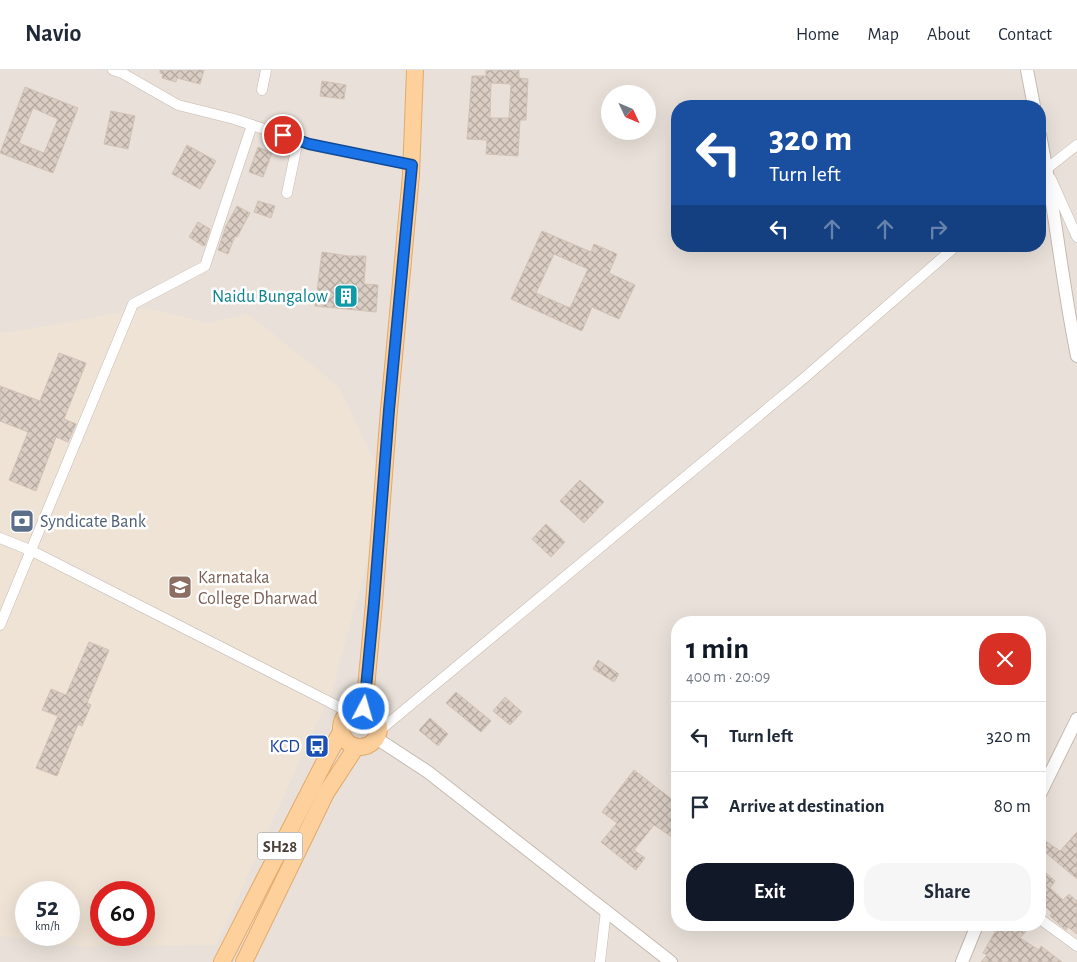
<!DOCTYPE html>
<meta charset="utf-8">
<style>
body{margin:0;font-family:"Alegreya Sans",sans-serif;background:#f6f6f7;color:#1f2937;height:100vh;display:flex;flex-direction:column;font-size:19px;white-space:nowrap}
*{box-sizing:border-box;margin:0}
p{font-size:16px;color:#747a83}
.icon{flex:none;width:28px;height:28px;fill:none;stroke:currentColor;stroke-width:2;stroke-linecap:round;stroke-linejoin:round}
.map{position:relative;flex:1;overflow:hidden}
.sheet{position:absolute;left:671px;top:546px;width:375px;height:315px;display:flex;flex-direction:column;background:#fff;border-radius:20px;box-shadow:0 5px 20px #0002}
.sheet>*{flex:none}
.hud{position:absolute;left:671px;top:30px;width:375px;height:152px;border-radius:20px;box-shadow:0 5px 20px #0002;background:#1a4fa0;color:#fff;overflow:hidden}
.needle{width:32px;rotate:134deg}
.tools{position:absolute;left:601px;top:15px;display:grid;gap:10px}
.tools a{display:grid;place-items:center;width:55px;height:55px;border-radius:50%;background:#fff;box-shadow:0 5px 20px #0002;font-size:25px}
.speed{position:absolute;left:15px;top:811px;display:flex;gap:10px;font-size:25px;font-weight:700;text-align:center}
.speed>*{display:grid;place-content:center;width:65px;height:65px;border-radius:50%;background:#fff;box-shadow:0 5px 20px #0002;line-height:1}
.speed small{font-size:12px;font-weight:400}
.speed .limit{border:8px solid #d22;background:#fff;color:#111}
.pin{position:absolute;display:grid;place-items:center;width:42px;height:42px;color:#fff;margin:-21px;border:2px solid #fff;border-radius:50%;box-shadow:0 1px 5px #0007}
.me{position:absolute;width:55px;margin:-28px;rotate:6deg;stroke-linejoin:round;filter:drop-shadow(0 0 4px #0008)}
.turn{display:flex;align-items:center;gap:18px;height:105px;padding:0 15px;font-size:22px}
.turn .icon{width:65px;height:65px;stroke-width:2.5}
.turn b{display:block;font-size:35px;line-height:42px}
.lanes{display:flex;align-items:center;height:48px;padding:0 15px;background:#0003;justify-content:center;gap:25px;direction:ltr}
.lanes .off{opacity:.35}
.round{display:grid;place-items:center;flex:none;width:52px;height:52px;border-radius:20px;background:#f6f6f7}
.head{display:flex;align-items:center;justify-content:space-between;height:85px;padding:0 15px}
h1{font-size:30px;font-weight:700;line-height:38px;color:#111827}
.button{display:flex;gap:10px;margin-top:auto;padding:10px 15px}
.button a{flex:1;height:58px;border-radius:20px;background:#111827;color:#fff;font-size:20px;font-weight:700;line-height:58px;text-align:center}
.button a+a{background:#f6f6f7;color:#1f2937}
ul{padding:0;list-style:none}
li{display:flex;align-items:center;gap:15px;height:70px;padding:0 15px;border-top:1px solid #e0e1e3}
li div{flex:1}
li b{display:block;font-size:19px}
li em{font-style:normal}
header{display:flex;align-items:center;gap:30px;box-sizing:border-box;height:70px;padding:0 25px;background:#fff;border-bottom:1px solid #e0e1e3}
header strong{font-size:24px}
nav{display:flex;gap:28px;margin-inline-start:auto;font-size:18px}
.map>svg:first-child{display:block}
.residential{fill:#e9e1d9;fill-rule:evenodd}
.education{fill:#eee3d5;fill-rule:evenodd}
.building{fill:url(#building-cross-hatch);stroke:#d2c1b4;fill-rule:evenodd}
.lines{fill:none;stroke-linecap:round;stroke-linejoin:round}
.minor-casing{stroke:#c4b9b0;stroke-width:11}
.tertiary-casing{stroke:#c4b9b0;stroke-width:14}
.primary-casing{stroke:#e3a96b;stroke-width:18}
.minor{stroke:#fff;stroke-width:10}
.tertiary{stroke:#fff;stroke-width:12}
.primary{stroke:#fdd09c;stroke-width:16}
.route-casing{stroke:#114b97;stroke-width:12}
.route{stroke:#1a73e8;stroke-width:9}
.labels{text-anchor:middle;stroke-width:5;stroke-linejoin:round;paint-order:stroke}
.shield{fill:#fff;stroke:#807974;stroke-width:1}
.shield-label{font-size:16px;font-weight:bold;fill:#4a4039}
.culture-label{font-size:18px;fill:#0d838f;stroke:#fff;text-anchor:end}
.service-label{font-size:18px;fill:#4e5e75;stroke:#fff;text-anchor:start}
.education-label{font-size:18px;fill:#785e54;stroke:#fff;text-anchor:start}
.transit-label{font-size:18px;fill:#164399;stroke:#fff;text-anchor:end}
</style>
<header>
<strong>Navio</strong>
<nav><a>Home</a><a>Map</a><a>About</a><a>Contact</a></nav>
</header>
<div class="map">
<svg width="1077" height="892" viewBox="0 0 1077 892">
<defs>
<pattern id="building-cross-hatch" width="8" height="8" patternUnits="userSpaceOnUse" patternTransform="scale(1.25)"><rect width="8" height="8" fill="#dacdc3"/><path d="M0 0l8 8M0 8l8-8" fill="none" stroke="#b3a89f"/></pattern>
</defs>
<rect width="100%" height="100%" fill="#f5f0eb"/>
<path class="residential" d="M0,0H1077V892H0ZM610,24H648V61H610ZM678,36H1040V176H678ZM678,552H1040V855H678ZM26,822H69V865H26ZM101,822H144V865H101Z"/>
<path class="education" d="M147,238L207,253L248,244L339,317L387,417L333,618L216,875L86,877L0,866V262L5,263ZM26,822H69V865H26ZM101,822H144V865H101Z"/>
<g class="building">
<polygon points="160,0 204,0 200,14 177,8 176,12 162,8 163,4 160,3"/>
<path d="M486,0H519V8L528,9L526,50H520L518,86L486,84L487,70L467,69L472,6H486ZM491,13L511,14L509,48H490Z"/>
<polygon points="322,11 346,15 344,29 320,26"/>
<path d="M25,17L78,38L53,103L0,83ZM33,38L58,49L44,83L19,73Z"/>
<polygon points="111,41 135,46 128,79 104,74"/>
<polygon points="187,75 216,91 200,119 172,104"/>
<polygon points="258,77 272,83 263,107 249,102"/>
<polygon points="258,131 275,136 271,148 254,142"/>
<polygon points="237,136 250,143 237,167 235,166 228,184 218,180 226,156"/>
<polygon points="198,152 210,159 205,175 203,176 189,167"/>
<path d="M542,161L591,182L594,174L617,184L609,203L635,215L619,249L592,237L582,261L511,229ZM554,184L588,199L570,238L536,223Z"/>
<polygon points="322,182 348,186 366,186 364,214 378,215 376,242 315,236"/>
<polygon points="59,283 86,293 64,349 76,354 68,372 56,367 36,421 9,410 28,362 0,351 0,316 40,331"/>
<polygon points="580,410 604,432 584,453 560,431"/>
<polygon points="546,454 565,472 551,487 532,469"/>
<polygon points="89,572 109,580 87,633 91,635 82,656 78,654 57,706 36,698 58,646 42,640 51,619 66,625"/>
<polygon points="598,590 619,604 614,612 593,599"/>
<polygon points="456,622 491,651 481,662 446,633"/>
<polygon points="505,627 522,642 510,655 493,641"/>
<polygon points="430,648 448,664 438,676 419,660"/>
<polygon points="634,700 678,734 678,771 654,755 634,780 645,788 636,800 601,772 617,753 602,742"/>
<polygon points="1077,762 1077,809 1040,778 1040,767 1060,781"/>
<polygon points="1040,798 1055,811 1050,818 1063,830 1069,824 1077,831 1077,864 1068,857 1066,860 1060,855 1050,846 1052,843 1040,831"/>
<polygon points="999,855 1018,855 1026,861 1020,868 1039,880 1041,876 1062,892 981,892 987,885 983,883"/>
</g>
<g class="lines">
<g class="minor-casing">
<g id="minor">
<polyline points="113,0 122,3 178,35 234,49 309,74 412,95"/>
<polyline points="262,20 266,0"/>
<polyline points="1040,104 1077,75"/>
<polyline points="1051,109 1077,167"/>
<polyline points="287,123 298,70"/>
<polyline points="0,468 32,481 349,642"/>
<polyline points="0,555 133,234 205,196 252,55"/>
<polyline points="379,661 803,309 956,176"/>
<polyline points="1040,849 1077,876"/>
<polyline points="600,892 606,840"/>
</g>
</g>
<g class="tertiary-casing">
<g id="tertiary">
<polyline points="1027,0 1034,36"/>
<path d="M1040,65C1055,139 1062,213 1077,286"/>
<polyline points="376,668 428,702 671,892"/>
<polyline points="1040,724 1077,649"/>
<polyline points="962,892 977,855"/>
</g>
</g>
<g class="primary-casing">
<g id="primary">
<circle cx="360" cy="658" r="19"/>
<polyline points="364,639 374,533 389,340 411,105 415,0"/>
<polyline points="222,892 328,685 341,662"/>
<polyline points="244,892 326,723 356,677"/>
</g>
</g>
<use href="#minor" class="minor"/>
<use href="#tertiary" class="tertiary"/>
<use href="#primary" class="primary"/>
</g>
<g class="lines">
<g class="route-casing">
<polyline id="route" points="283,65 309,74 412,95 389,340 374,533 364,639"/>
</g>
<use href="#route" class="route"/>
</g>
<defs>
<g id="building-square" transform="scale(1.25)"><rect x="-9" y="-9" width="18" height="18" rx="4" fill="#0f9aa8" stroke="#fff"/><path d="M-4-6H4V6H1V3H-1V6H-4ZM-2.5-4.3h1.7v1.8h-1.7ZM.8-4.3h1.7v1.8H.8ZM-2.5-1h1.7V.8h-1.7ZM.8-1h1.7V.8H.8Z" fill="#fff"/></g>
<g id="bank-square" transform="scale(1.25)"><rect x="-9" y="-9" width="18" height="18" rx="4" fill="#5c6f8a" stroke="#fff"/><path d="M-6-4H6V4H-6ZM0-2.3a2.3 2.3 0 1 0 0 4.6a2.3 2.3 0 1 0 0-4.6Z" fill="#fff"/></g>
<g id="university-square" transform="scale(1.25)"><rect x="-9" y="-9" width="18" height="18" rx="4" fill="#8d6e63" stroke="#fff"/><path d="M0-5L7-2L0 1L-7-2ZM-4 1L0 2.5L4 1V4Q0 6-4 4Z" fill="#fff"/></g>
<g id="bus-square" transform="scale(1.25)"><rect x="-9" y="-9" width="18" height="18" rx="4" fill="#1a4fb4" stroke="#fff"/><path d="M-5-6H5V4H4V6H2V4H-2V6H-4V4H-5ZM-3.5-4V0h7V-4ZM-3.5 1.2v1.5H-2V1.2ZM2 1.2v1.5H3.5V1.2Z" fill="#fff"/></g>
</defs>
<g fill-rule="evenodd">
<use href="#building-square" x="346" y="226"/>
<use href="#bank-square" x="22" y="451"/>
<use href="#university-square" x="180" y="517"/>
<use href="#bus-square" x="317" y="676"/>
</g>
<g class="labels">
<rect class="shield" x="257.5" y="762.5" width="45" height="27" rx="4"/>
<g class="shield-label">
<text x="280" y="782">SH28</text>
</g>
<g class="culture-label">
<text x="328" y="232">Naidu Bungalow</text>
</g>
<g class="service-label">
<text x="40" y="457">Syndicate Bank</text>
</g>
<g class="education-label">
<text x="198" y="513">Karnataka<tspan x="198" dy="21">College Dharwad</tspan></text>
</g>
<g class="transit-label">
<text x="300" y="682">KCD</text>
</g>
</g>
</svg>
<div class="tools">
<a><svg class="needle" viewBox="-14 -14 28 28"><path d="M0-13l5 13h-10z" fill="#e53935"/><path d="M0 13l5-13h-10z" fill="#747a83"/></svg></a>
</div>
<div class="speed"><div>52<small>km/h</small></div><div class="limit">60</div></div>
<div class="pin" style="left:283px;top:65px;background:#d93025"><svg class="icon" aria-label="arrive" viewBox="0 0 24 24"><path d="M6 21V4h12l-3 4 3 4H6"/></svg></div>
<svg class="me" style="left:364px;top:639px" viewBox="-20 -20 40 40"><circle r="17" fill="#1a73e8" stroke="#fff" stroke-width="3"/><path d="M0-11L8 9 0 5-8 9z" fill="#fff"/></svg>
<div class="hud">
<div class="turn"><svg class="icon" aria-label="left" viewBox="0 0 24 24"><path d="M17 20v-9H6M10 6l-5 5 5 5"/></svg><div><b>320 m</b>Turn left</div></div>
<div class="lanes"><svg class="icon" aria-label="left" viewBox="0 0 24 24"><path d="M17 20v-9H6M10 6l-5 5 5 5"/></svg><svg class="icon off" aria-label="ahead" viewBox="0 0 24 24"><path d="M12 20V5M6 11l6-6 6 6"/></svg><svg class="icon off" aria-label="ahead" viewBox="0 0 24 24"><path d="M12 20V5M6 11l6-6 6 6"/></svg><svg class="icon off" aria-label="right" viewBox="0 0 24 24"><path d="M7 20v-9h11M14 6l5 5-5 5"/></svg></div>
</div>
<section class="sheet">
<div class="head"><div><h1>1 min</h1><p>400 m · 20:09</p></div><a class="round" style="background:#d93025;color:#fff"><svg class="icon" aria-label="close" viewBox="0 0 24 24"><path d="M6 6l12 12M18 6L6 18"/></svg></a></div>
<ul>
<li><svg class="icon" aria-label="left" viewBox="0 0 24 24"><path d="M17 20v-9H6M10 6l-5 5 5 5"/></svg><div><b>Turn left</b></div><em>320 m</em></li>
<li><svg class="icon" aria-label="arrive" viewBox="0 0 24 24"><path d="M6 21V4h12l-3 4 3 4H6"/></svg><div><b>Arrive at destination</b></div><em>80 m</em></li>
</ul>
<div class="button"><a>Exit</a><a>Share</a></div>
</section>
</div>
